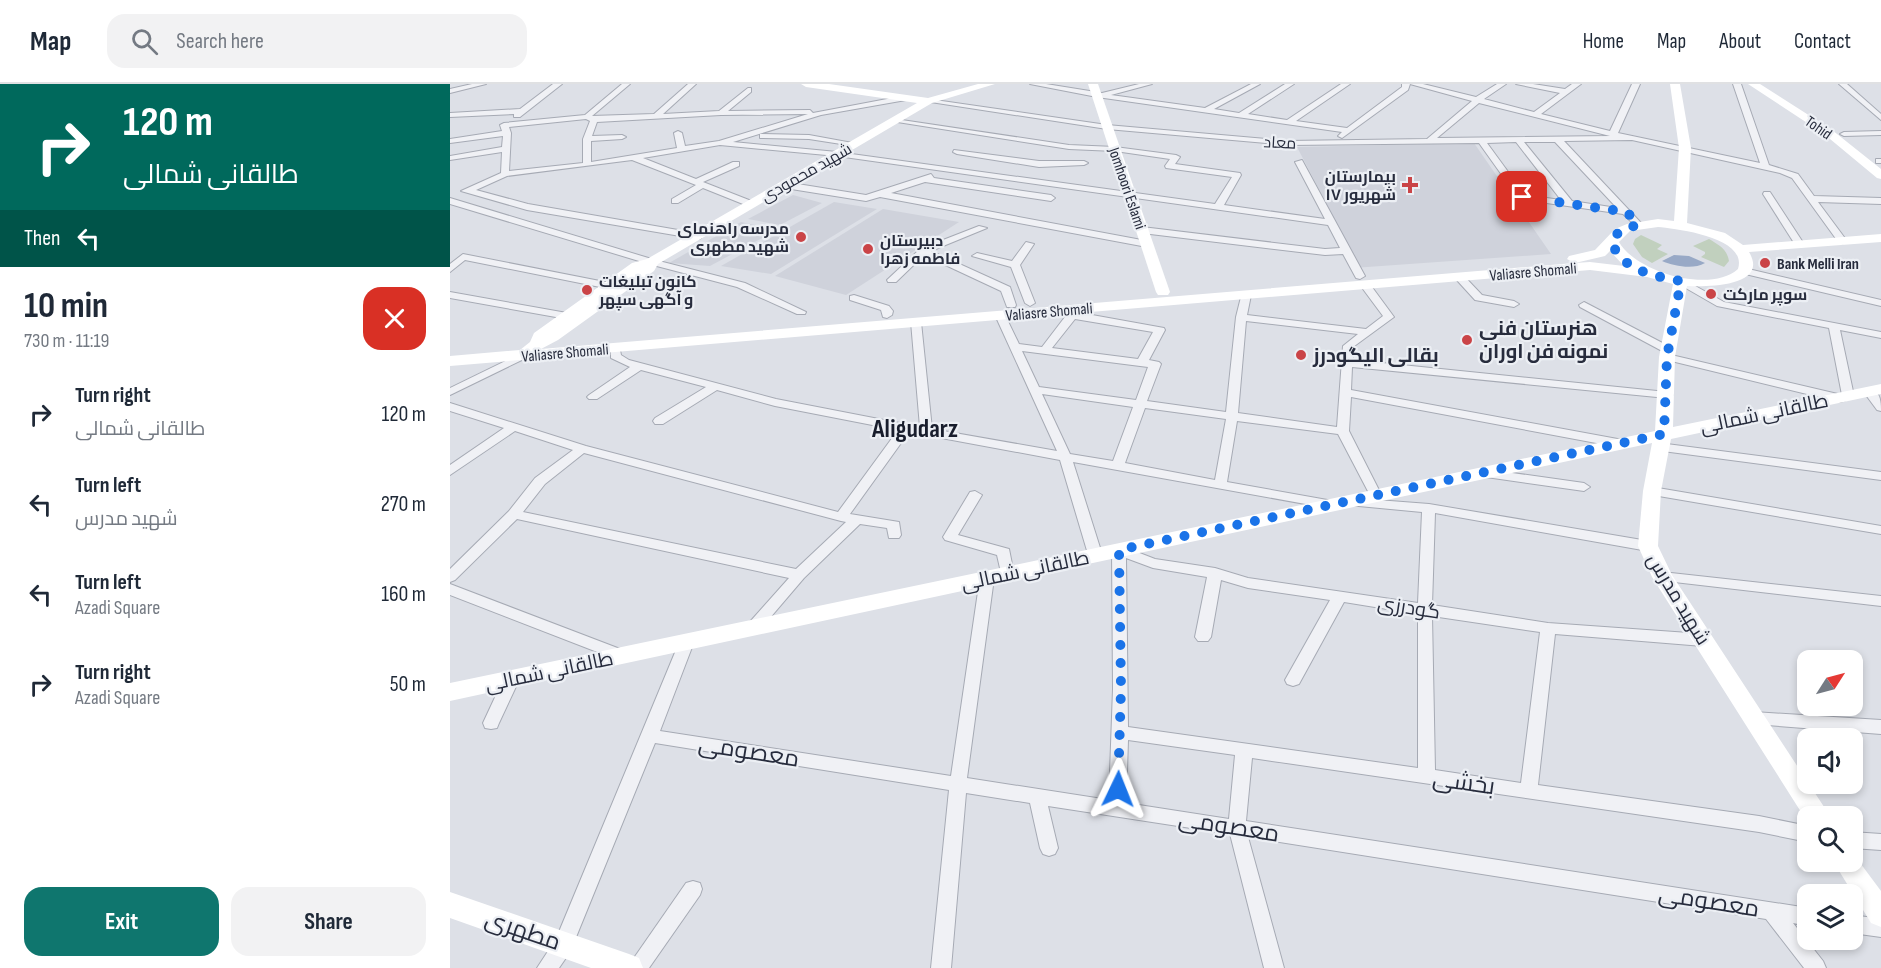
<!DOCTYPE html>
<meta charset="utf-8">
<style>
body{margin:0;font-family:"Sofia Sans Condensed",Cairo,sans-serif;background:#f2f2f3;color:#1f2937;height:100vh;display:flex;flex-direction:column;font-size:22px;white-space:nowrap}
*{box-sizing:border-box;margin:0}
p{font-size:20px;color:#747a83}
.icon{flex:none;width:33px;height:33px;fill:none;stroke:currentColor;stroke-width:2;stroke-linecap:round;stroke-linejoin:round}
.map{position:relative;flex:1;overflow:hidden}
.sheet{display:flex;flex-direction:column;background:#fff;width:450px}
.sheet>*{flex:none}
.hud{background:#00695c;color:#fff;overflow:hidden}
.needle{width:39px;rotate:54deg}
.controls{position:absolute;left:1347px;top:566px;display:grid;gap:12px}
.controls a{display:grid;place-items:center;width:66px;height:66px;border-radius:12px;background:#fff;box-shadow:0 3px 9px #0003;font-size:30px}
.pin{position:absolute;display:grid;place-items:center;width:51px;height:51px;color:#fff;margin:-26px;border-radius:12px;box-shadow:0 3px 9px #0006}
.me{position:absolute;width:66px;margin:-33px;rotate:2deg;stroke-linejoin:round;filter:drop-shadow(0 0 4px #0008)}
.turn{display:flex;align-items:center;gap:21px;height:126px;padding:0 24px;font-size:27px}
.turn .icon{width:78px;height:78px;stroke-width:2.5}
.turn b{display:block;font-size:42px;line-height:51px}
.then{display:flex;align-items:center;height:57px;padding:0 24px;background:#0003;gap:12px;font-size:22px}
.round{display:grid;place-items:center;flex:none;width:63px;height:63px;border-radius:18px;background:#f2f2f3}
.headline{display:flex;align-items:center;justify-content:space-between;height:102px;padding:0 24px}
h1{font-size:36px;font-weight:700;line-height:45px}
.primary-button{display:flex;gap:12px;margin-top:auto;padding:12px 24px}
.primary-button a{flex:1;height:69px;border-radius:18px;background:#0f766e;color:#fff;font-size:24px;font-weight:700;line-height:69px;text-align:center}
.primary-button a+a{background:#f2f2f3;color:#1f2937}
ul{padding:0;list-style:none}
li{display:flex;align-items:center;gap:18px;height:90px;padding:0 24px}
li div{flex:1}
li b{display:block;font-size:22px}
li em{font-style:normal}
header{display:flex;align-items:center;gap:36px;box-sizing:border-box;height:84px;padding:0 30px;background:#fff;border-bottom:2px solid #e0e1e3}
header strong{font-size:28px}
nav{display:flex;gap:33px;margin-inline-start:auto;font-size:21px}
.search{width:420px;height:54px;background:#f2f2f3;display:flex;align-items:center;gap:15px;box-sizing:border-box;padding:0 21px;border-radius:18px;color:#747a83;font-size:22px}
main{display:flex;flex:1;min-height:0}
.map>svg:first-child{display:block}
.built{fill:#cfd2db}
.green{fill:#c1d0be}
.water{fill:#98a9c6}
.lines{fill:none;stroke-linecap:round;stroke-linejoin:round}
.street-casing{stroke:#a6aab4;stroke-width:2}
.street{fill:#f0f1f5;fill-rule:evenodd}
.secondary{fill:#fff;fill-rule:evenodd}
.route{stroke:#1a73e8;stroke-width:10;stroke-dasharray:0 18}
.poi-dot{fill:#ca4447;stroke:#eceff4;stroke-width:2}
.labels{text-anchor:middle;stroke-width:4.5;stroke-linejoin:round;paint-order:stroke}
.far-street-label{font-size:16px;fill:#272c3d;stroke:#eceff4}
.far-poi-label{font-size:16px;font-weight:bold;fill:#272c3d;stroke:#eceff4;text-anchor:start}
.poi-label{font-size:20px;font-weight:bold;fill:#272c3d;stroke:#eceff4;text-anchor:start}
.street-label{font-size:20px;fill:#272c3d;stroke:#eceff4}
.near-street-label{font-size:24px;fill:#272c3d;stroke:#eceff4}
.district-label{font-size:26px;font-weight:bold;fill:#191e2d;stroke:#eceff4}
</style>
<header>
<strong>Map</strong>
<div class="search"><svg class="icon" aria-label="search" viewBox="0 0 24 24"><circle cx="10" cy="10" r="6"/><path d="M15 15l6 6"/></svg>Search here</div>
<nav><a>Home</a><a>Map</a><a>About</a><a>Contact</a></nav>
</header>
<main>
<section class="sheet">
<div class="hud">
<div class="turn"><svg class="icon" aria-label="right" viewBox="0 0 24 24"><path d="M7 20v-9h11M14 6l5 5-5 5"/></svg><div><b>120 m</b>طالقانی شمالی</div></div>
<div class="then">Then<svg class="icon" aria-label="left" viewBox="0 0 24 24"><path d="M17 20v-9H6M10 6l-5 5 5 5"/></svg></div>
</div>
<div class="headline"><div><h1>10 min</h1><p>730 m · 11:19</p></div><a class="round" style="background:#d93025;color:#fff"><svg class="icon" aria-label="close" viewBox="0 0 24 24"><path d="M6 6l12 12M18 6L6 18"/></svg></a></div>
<ul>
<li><svg class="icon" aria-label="right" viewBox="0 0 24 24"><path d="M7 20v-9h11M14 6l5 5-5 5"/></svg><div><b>Turn right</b><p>طالقانی شمالی</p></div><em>120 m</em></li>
<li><svg class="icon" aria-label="left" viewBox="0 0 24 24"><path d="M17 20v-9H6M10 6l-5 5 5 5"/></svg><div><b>Turn left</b><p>شهید مدرس</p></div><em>270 m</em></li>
<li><svg class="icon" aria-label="left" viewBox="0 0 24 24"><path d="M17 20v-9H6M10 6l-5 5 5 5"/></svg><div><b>Turn left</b><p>Azadi Square</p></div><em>160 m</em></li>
<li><svg class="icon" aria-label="right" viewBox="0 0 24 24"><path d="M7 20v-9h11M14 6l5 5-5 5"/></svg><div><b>Turn right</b><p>Azadi Square</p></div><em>50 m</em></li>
</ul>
<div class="primary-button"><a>Exit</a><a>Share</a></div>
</section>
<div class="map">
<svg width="1431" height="884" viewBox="0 0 1431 884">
<rect width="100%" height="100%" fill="#dde0e7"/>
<g class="built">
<polygon points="1024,59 1101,170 903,184 886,138 847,63"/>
<polygon points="343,111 372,119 330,141 298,135"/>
<polygon points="384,118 427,125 321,190 271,182"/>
<polygon points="433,125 509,138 396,211 325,192"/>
<polygon points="291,138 327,146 260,182 219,179"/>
</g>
<g class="green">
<polygon points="1191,151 1212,161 1207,165 1218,170 1202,179 1192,173 1183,160 1185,155"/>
<path d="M1259,155C1269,161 1277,165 1279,177L1274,183L1251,173L1255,170V168L1243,162Z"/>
</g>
<path class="water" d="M1224,171L1239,172L1255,179C1243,186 1224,182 1212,177Z"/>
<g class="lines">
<g class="street-casing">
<g id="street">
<polygon points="22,0 36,0 0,9 0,5"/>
<polygon points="103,0 112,0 70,33 64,33 64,30 0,33 0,29 70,25"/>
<path d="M172,0H180L142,32L204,30L238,0H246L213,30L269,27L298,4H301V8L278,27L360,26L363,29L453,12H456V16L371,31L283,58L387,68L765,120L782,93L716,84L715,82L720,75L665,67L619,65L441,37L445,35L619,61L665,63L726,71L730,73L725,80L790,89L791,91L774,121L875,135L845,78L852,76L915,192L910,195L906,194L893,170L875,171L692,149L687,146L692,143L875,165L890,164L878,141L387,72L270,61L193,74L246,95L283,78H289V82L253,98L304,118V122H298L253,104L228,119H222V115L246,101L182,76L57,92L26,106L78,120L251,150V154L248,155L77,126L11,107L51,89L52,68L0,76V72L52,63L53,52L0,59V55L52,47L50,41L54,39L135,31ZM358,30L269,57L235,62L232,49L228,47L224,49L227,64L141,78V57L172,55L176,53L172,51L142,52L147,38L271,31ZM136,35L140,37L133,55V79L59,87L61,49L59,43Z"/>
<polygon points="580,0 596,0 652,9 689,0 702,0 661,11 755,24 801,0 810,0 764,25 789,29 835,0 844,0 798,30 837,36 891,0 900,0 846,37 897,44 952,3 952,0 960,0 958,6 892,54 888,52 892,48 647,13"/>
<path d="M960,0H973L1026,13L1047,0H1056L1034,15L1084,28L1110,9L1066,0H1083L1115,5L1122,0H1131L1091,30L1160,47L1182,0H1190L1168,49L1310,79L1283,0H1291L1319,81L1348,90L1364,112L1431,114V120L1368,118L1397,157L1392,160L1389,159L1342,94L1330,89L1182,56L1114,57L1193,141L1188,144L1173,130L1069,115L1029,59L838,61L657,45L474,17L478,15L657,41L838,57L977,55L1022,17ZM1029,19L1160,52H1161L987,54ZM1066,58L1111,116L1075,111L1037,59ZM1074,58H1105L1167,124L1122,117Z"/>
<polygon points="1389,0 1397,0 1431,30 1431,36"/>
<polygon points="1431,47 1431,51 1394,52 1390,50 1394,48"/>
<polygon points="310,50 359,51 408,60 404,62 359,55 313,54 310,54"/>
<polygon points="504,66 589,77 634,77 638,79 634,81 589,83 507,70 503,68"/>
<rect x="1426" y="75" width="5" height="4"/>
<polygon points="481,90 484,94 601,111 605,114 601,117 475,98 441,109 697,157 702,160 697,163 430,113 416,117 335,104 331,101 335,98 416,111"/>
<polygon points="1314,108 1320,108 1354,160 1352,162 1346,162 1313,110"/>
<polygon points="0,114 205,176 295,199 356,228 355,230 347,230 287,203 199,180 0,120"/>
<polygon points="529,142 537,144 481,167 560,203 566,221 565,223 557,223 551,207 474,171 446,198 438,198 437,196 470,165"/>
<polygon points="576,158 584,160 570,181 585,219 580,222 575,219 561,183 522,172 527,169 562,177"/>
<polygon points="13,170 160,199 165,202 160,205 15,176 0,188 0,180"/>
<polygon points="1294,184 1431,216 1431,222 1291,189 1289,187"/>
<polygon points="1009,190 1013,191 1032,211 1064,217 1069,220 1064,223 1025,216 1004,193"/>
<polygon points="1231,194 1274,218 1431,248 1431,254 1390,246 1404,312 1402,314 1390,318 1213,275 1211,273 1217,270 1392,311 1379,244 1267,222 1227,199 1226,197"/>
<path d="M915,198L919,199L944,233L903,263V276L1217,308L1223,311L1217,314L902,283L901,306L1173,356L1179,360L1173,364L901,313L899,347L932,412L927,416L979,420L1198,457L1205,462L1198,467L985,429L982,521L1098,539L1253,550L1258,552L1261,556L1258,560L1253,562L1105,550L1088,701L1309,732L1358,742V758L1309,748L802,674L796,737L1358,824V842L1343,839L1373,877L1376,884H1354L1316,835L798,753L834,884H814L780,750L598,722L608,764L605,770L599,772L593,770L590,764L580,719L516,709L501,884H481L499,706L205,659L120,868L109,884H87L106,855L231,554H241L244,558L210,647L501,692L530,494L532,491H542L544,494L517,694L659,716L663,605L662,466L664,463L669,461L705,475L765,484L798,494L968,519L972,428L898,421L896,418L903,414L922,415L888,350L787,337L777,398L883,417L888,418L890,421L888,424L883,425L623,378L652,470L645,475L638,470L610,376L459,348L400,430L449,438L451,451L449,454H439L437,444L410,440L354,494L308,548H298L296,544L298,540L339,494L67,435L5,496L0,498V485L59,427L85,394L123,366L65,347L0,391V381L54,344L0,327V319L136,362L388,428L448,346L325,322L267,306L213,340H205L203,337L205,334L256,303L191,286L147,315H139L137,313L139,311L180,283L161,274V261H169L171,271L179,276L326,315L470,343L461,238L466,235L471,238L482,345L607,367L545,231L546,229H554L569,260L592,263L618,229L628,224L633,227L631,229L714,244L715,246L699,276L709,278L711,280L697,317L776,328L786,233L792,209L796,208L801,211L797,231L916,245L933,232L910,201ZM625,235L703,248L688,275L602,264ZM796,237L908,250L893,262L887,343L788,329ZM572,267L698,283L686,316L589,303ZM592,310L683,323L663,377L620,370ZM695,324L776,335L765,396L675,379ZM134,369L391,437L396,438L346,485L73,428L95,400ZM676,474L703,484L757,493L745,553L748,557H758L761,553L771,496L798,504L880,516L835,596L837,600L843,602L849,600L894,518L968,530V684L678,643ZM982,532L1090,548L1071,699L985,686ZM678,656L785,671L779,735L676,719Z"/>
<polygon points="0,208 117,229 122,232 117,235 0,214"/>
<polygon points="404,211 439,222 443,227 442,231 437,234 433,233 431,226 400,216 400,212"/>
<polygon points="1134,218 1222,264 1223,266 1218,269 1214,268 1130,223 1129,221"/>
<polygon points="74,268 80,271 78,273 0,311 0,304"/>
<path d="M1419,304C1430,306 1431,317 1431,327L1427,326L1413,307Z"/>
<polygon points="1209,359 1431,388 1431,396 1205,366 1203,363 1205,360"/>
<polygon points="1034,385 1134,399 1140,403 1134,407 1029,392 1028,389"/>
<polygon points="1202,403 1431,442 1431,450 1197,410 1195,407 1197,404"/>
<polygon points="525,407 532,411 508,451 559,465 564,490 562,493 552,493 547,471 495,456 493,453 520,408"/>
<polygon points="1212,488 1431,512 1431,522 1207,496 1205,493 1207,490"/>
<polygon points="0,500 178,568 181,572 178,576 168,576 0,511"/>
<polygon points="62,588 68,590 70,594 49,639 47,644 41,645 35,644 33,639 54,594 56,590"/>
<polygon points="1304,628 1431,636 1431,650 1304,640 1298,639 1296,634 1298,629"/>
<polygon points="1402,748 1431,750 1431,766 1402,764"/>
<polygon points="243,797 250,799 252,805 250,811 199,884 177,884 236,799"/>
<polygon points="1402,831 1431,835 1431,853 1402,849"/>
</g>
</g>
<use href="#street" class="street"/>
<g class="secondary">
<path d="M351,0H379L478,14L528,0H545L482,19L208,180L204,187L108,256L91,265L1124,179L1117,175L1119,172L1145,166L1165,145L1177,140L1208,135L1224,137L1229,64L1220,0H1230L1241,64L1237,139L1275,149L1293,161L1431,150V158L1299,168C1320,203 1256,203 1237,202L1225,273L1223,343L1431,300V310L1221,355L1211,407L1208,462L1222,491L1380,732H1358V739L1202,493L1188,462L1193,407L1202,359L0,617V599L1205,347L1209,273L1223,200L1197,193L1140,186L0,282V272L70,266L80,258L84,249L182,179L197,175L467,19L356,3ZM1208,143C1227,145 1298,153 1288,185C1260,210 1186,188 1169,158L1180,147ZM1160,167L1174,182L1140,178L1125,179L1155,172Z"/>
<polygon points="638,0 648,0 720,208 718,211 708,211 706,208"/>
<polygon points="1298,0 1310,0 1382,46 1431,85 1431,95 1427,94 1374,50"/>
<polygon points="1402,768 1431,807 1431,843 1421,839 1383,777 1402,777"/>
<polygon points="0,808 179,870 189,874 193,884 141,884 0,834"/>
</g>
</g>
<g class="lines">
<path class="route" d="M668,705L671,605L669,466L1214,350L1217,273L1231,197C1207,193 1170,186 1162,158C1167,146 1176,144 1188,141L1177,128L1072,113"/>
</g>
<g class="poi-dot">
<path d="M957 92h6v6h6v6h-6v6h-6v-6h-6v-6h6z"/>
<circle cx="351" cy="153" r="6"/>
<circle cx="418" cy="165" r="6"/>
<circle cx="1315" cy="179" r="6"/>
<circle cx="137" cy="206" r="6"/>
<circle cx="1261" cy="210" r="6"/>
<circle cx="1017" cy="256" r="6"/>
<circle cx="851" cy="271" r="6"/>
</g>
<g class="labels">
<g class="far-street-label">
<text transform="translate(1369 43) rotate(35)" y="6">Tohid</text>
<text transform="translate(830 58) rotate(3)" y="6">معاد</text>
<text transform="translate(356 88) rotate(-30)" y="6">شهید محمودی</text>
<text transform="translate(678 104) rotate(71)" y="6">Jomhoori Eslami</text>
<text transform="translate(1083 187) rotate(-5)" y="6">Valiasre Shomali</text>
<text transform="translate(599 227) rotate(-5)" y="6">Valiasre Shomali</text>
<text transform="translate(115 268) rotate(-5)" y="6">Valiasre Shomali</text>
</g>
<g class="far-poi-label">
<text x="946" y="98" text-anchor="end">بیمارستان<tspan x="946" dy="18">۱۷ شهریور</tspan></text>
<text x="339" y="150" text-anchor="end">مدرسه راهنمای<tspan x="339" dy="18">شهید مطهری</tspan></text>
<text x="430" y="162">دبیرستان<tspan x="430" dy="18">فاطمه زهرا</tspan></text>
<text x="1327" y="185">Bank Melli Iran</text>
<text x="149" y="203">کانون تبلیغات<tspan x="149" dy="18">و آگهی سپهر</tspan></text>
<text x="1273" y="216">سوپر مارکت</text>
</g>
<g class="poi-label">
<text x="1029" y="251">هنرستان فنی<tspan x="1029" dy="23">نمونه فن اوران</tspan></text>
<text x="863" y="278">بقالی الیگودرز</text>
</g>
<g class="street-label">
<text transform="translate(1314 329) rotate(-12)" y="7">طالقانی شمالی</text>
<text transform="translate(575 486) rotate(-12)" y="7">طالقانی شمالی</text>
<text transform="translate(1229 515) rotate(59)" y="7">شهید مدرس</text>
<text transform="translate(959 523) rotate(9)" y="7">گودرزی</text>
<text transform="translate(99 587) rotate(-12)" y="7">طالقانی شمالی</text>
</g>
<g class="near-street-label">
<text transform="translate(299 667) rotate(9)" y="8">معصومی</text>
<text transform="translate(1014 698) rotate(8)" y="8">بخشی</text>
<text transform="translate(779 742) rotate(9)" y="8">معصومی</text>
<text transform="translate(1259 817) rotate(9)" y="8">معصومی</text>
<text transform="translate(73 846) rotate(19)" y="8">مطهری</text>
</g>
<g class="district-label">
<text x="465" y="353">Aligudarz</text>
</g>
</g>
</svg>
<div class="controls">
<a><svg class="needle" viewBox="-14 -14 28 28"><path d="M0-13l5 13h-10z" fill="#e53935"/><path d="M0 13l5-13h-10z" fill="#747a83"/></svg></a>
<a><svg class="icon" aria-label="sound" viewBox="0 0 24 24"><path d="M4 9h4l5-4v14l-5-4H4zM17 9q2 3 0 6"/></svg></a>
<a><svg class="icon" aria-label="search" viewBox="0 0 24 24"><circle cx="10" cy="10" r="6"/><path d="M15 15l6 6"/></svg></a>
<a><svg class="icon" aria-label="layers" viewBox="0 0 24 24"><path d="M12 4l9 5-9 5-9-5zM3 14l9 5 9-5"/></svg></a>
</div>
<div class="pin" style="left:1072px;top:113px;background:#d93025"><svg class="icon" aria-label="arrive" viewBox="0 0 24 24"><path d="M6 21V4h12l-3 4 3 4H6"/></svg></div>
<svg class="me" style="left:668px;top:705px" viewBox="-20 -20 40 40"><path d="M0-17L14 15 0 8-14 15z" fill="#1a73e8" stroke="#fff" stroke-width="4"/></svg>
</div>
</main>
